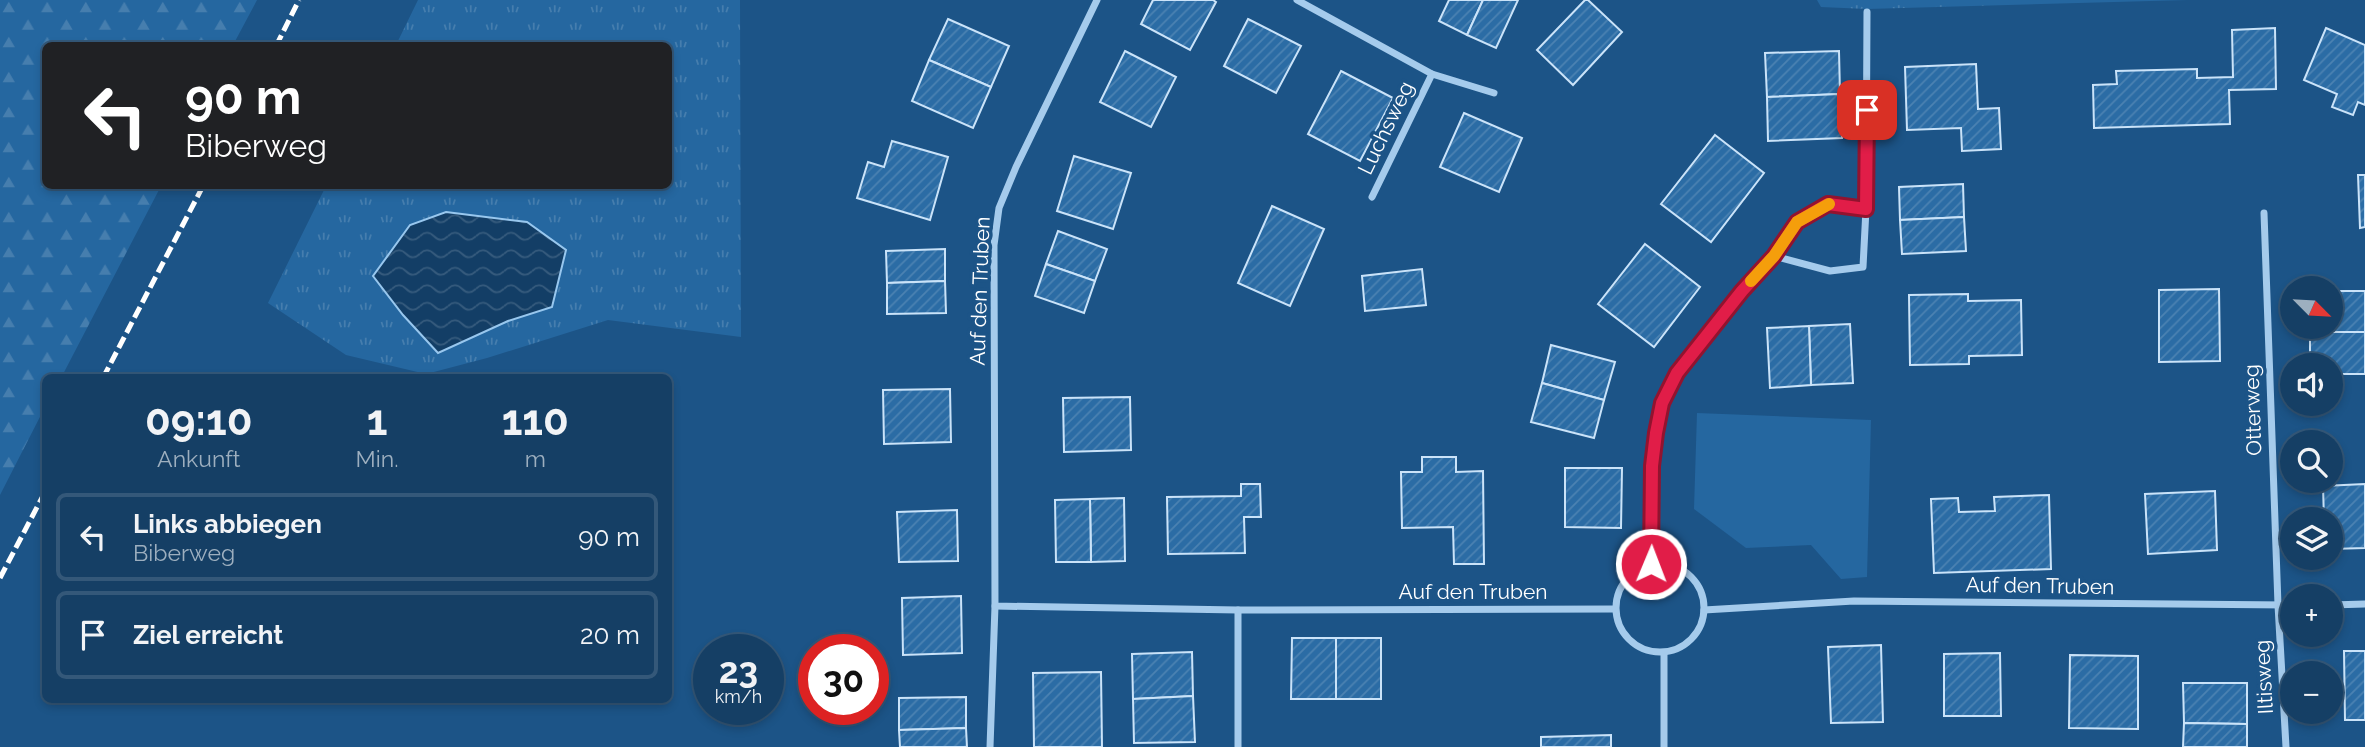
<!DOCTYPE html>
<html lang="de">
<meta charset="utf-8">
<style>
body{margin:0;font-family:Raleway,sans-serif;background:#224a6e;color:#f1f3f6;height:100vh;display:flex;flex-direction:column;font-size:26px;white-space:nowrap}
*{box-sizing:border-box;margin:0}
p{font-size:23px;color:#9dafbf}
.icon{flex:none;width:38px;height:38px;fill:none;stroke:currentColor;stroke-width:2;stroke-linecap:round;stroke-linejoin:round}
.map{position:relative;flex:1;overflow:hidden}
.drawer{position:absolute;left:42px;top:374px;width:630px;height:329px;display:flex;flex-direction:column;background:#153f65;border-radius:10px;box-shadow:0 4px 10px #0003,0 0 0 2px #345879}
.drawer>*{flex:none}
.banner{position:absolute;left:42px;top:42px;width:630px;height:147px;border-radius:10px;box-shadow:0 4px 10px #0003,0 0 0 2px #345879;background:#202124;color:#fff;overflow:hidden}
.needle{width:46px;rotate:114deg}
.fabs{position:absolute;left:2280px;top:276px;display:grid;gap:14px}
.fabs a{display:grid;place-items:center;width:63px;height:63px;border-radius:50%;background:#153f65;box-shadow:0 4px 10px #0003,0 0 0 2px #345879;font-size:35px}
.speed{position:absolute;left:693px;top:634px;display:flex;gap:14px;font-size:35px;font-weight:700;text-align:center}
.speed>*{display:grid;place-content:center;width:91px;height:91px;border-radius:50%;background:#153f65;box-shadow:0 4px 10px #0003,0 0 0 2px #345879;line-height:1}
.speed small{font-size:18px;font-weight:400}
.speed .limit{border:10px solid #d22;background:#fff;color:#111}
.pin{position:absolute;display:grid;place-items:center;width:60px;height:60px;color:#fff;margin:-30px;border-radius:14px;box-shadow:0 4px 10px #0006}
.me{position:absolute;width:77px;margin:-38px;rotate:1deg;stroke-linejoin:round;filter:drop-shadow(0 0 5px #0008)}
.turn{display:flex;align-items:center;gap:24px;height:147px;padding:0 28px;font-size:32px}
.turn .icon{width:91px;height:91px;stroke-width:2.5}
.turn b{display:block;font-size:49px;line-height:60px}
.eta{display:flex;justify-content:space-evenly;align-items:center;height:119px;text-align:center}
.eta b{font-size:42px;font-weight:700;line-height:49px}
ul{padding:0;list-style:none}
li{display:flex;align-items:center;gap:21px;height:88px;margin:0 14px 10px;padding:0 14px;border:4px solid #345879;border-radius:10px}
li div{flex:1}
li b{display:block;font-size:26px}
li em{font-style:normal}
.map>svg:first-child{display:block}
.grass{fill:url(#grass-tufts);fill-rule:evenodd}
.forest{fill:url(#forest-firs)}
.park{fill:#2567a0}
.water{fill:url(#water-waves);stroke:#98c7ee;stroke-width:2}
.building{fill:url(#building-hatch);stroke:#cae3f9;stroke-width:2}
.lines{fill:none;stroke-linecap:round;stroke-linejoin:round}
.minor{stroke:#a5cbec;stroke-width:7}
.rail{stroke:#fff;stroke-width:5;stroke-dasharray:12 5;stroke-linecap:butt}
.route-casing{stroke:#92132f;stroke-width:18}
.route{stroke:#e11d48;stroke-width:12}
.slow{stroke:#f59e0b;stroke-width:12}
.labels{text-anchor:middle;stroke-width:7;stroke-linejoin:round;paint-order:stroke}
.street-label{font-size:21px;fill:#fff;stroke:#1c5487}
</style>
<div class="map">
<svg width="2365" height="747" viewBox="0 0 2365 747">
<defs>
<pattern id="grass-tufts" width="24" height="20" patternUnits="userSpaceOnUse" patternTransform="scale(1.75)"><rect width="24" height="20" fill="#2567a0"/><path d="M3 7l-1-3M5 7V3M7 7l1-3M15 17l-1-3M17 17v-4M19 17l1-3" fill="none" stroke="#467eae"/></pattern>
<pattern id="forest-firs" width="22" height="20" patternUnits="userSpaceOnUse" patternTransform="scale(1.75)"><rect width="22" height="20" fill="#2567a0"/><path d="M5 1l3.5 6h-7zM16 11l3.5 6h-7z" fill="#467eae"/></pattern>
<pattern id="water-waves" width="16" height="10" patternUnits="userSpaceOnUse" patternTransform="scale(1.75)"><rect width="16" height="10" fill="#133e66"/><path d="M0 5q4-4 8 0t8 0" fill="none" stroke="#365b7d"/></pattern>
<pattern id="building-hatch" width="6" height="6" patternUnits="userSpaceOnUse" patternTransform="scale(1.75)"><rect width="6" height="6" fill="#2b6ca5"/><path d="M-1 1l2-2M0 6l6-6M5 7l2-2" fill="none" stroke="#4b82b2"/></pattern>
</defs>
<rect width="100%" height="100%" fill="#1c5487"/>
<g class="grass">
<path d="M418,0H740L741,337L608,320L487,358L426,374L346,355L268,303L326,186H668V46L396,45ZM373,276L552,307L508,321L439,353L403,315Z"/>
<polygon points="1817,0 2187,0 1867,9 1821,7"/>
</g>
<polygon class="forest" points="0,0 257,0 233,45 46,46 46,186 161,186 61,378 46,378 45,407 0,495"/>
<polygon class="park" points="1697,413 1871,420 1867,577 1841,579 1811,545 1746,548 1694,509"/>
<polygon class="water" points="446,212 527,222 566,250 552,307 508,321 438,353 403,315 373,276 410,225"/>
<g class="building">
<polygon points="1153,0 1213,0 1216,2 1190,50 1141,24"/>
<polygon points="1449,0 1483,0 1467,35 1439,21"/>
<polygon points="1483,0 1518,0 1496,48 1467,35"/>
<polygon points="1585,0 1588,0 1622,32 1573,85 1537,50"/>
<polygon points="948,19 1009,46 991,87 929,60"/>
<polygon points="1248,19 1301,46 1276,93 1224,66"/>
<polygon points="2275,28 2276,89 2229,90 2230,124 2094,128 2093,85 2117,84 2116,71 2197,69 2197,78 2233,77 2232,30"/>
<polygon points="2326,28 2365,45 2365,105 2358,102 2353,115 2332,107 2337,94 2304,80"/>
<polygon points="1125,51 1176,77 1151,127 1100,102"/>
<polygon points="1839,51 1840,94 1767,97 1765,53"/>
<polygon points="929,60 991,87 973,128 912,101"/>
<polygon points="1976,64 1978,109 1999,108 2001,149 1962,151 1961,128 1907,130 1905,67"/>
<polygon points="1341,71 1393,98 1360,161 1308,134"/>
<polygon points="1840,94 1842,138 1768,141 1767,97"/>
<polygon points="1464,113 1522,138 1499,192 1440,167"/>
<polygon points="1715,135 1764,173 1711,242 1661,204"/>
<polygon points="892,141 948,157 930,220 857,198 868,162 884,167"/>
<polygon points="1074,156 1131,173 1113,229 1057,211"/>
<polygon points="2358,175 2365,175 2365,227 2360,228"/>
<polygon points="1963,184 1964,217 1900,220 1899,187"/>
<polygon points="1272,206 1324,229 1290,306 1238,283"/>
<polygon points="1964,217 1966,251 1902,254 1900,220"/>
<polygon points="1058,231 1107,249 1095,281 1046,264"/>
<polygon points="1645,244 1700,287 1654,347 1598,304"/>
<polygon points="945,249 945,281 887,283 886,251"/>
<polygon points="1046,264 1095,281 1084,313 1035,296"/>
<polygon points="1422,269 1426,305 1365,311 1362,276"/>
<polygon points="945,281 946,313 887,314 887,283"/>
<polygon points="2219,289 2220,361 2159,362 2159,290"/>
<polygon points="2331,291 2365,291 2365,332 2302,332 2302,327 2331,327"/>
<polygon points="1968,294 1968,301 2021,300 2022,355 1969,356 1969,364 1910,365 1909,295"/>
<polygon points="1850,324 1853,383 1811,385 1809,326"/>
<polygon points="1809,326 1811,385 1770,388 1767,328"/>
<polygon points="2310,332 2365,332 2365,374 2331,374 2331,366 2310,366"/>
<polygon points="1551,345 1615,362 1604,400 1542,383"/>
<polygon points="1542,383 1604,400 1594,438 1531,422"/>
<polygon points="950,389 951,442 884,444 883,390"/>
<polygon points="1130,397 1131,450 1064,452 1063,398"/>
<polygon points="1422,457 1456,457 1456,472 1483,471 1484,564 1454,564 1453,527 1402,528 1401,472 1422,472"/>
<polygon points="1565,468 1622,468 1621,528 1565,527"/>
<polygon points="1241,484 1260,484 1261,517 1244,517 1245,553 1168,554 1167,497 1241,496"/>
<polygon points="2365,484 2365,548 2331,549 2331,520 2324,520 2323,486"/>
<polygon points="2215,491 2217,550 2148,554 2145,494"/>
<polygon points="2049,495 2051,569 1934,573 1931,499 1958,498 1959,512 1995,511 1994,497"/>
<polygon points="1124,498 1125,561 1091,562 1090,499"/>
<polygon points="1090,499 1091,562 1056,562 1055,500"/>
<polygon points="957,510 958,561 899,562 897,512"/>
<polygon points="961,596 962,653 903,655 902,598"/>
<polygon points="1292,638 1336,638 1336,699 1291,699"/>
<rect x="1336" y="638" width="45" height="61"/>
<polygon points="1881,645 1883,722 1831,723 1828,647"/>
<polygon points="2344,651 2365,651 2365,720 2345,720"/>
<polygon points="1192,652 1193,696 1133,699 1132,654"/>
<polygon points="2000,653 2001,716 1944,716 1944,654"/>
<polygon points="2070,655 2138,656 2138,729 2069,728"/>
<polygon points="1101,672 1102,747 1034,747 1033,673"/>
<polygon points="2183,683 2247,683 2247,724 2184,723"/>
<polygon points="1193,696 1195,742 1134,743 1133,699"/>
<polygon points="966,697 966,728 899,730 899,698"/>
<polygon points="2184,723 2247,724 2247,747 2183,747"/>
<polygon points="966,728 967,747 900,747 899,730"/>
<polygon points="1611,735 1611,747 1541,747 1541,737"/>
</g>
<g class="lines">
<g class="minor">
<polyline points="1097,0 1016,167 999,208 994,245 995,606 1238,610 1615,609"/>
<polyline points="1297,0 1432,74 1372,197"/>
<polyline points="1432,74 1494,93"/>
<polyline points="1866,209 1867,12"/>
<polyline points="2264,213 2278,605 2286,747"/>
<circle cx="1660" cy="608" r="44"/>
<path d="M1651,564C1652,512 1647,455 1662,405C1669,381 1687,361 1702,342C1725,313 1748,284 1774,256L1830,271L1863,267L1866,209L1828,204L1797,222L1774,256"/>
<polyline points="2331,605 2365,604"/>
<polyline points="1704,610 1854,601 2292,605"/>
<polyline points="990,747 995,606"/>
<polyline points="1238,747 1238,610"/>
<polyline points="1664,747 1664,653"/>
</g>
<g class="rail">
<polyline points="276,46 299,0"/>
<polyline points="103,378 203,186"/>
<polyline points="0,578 46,490"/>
</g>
</g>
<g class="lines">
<g class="route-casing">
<polyline id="route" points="1651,564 1652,466 1656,433 1662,403 1677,373 1742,291 1774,256 1797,222 1828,204 1866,209 1867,110"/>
</g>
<use href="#route" class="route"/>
<polyline class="slow" points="1751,281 1774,256 1797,222 1829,204"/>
</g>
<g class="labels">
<g class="street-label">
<text transform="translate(1386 128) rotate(-64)" y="7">Luchsweg</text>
<text transform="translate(980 291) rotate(-88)" y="7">Auf den Truben</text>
<text transform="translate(2253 410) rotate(-92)" y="7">Otterweg</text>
<text transform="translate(2040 586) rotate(1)" y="7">Auf den Truben</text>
<text x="1473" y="599">Auf den Truben</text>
<text transform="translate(2264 677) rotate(-93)" y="7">Iltisweg</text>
</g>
</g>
</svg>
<div class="fabs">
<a><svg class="needle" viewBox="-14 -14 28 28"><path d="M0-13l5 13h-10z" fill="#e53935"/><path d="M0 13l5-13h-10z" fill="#9dafbf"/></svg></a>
<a><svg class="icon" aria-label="sound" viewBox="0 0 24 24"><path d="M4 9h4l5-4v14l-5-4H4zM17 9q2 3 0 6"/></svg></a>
<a><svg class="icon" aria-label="search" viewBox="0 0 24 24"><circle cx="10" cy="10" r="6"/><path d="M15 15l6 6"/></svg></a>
<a><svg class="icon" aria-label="layers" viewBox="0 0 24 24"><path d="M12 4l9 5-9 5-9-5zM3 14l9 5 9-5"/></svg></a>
<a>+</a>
<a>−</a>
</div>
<div class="speed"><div>23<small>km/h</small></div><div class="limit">30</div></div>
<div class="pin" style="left:1867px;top:110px;background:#d93025"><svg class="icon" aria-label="arrive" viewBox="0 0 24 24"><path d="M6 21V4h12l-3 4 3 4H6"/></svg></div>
<svg class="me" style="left:1651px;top:564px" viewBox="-20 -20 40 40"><circle r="17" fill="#e11d48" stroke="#fff" stroke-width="3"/><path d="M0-11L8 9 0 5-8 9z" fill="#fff"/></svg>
<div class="banner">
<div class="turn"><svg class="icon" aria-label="left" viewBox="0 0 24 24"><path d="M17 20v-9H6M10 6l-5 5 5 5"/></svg><div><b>90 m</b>Biberweg</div></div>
</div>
<section class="drawer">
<div class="eta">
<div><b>09:10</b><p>Ankunft</p></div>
<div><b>1</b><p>Min.</p></div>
<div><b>110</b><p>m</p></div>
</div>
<ul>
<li><svg class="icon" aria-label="left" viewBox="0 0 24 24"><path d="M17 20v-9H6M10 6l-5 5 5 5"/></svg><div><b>Links abbiegen</b><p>Biberweg</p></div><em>90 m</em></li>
<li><svg class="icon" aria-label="arrive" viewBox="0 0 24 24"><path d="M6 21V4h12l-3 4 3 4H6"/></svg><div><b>Ziel erreicht</b></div><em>20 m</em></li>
</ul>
</section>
</div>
